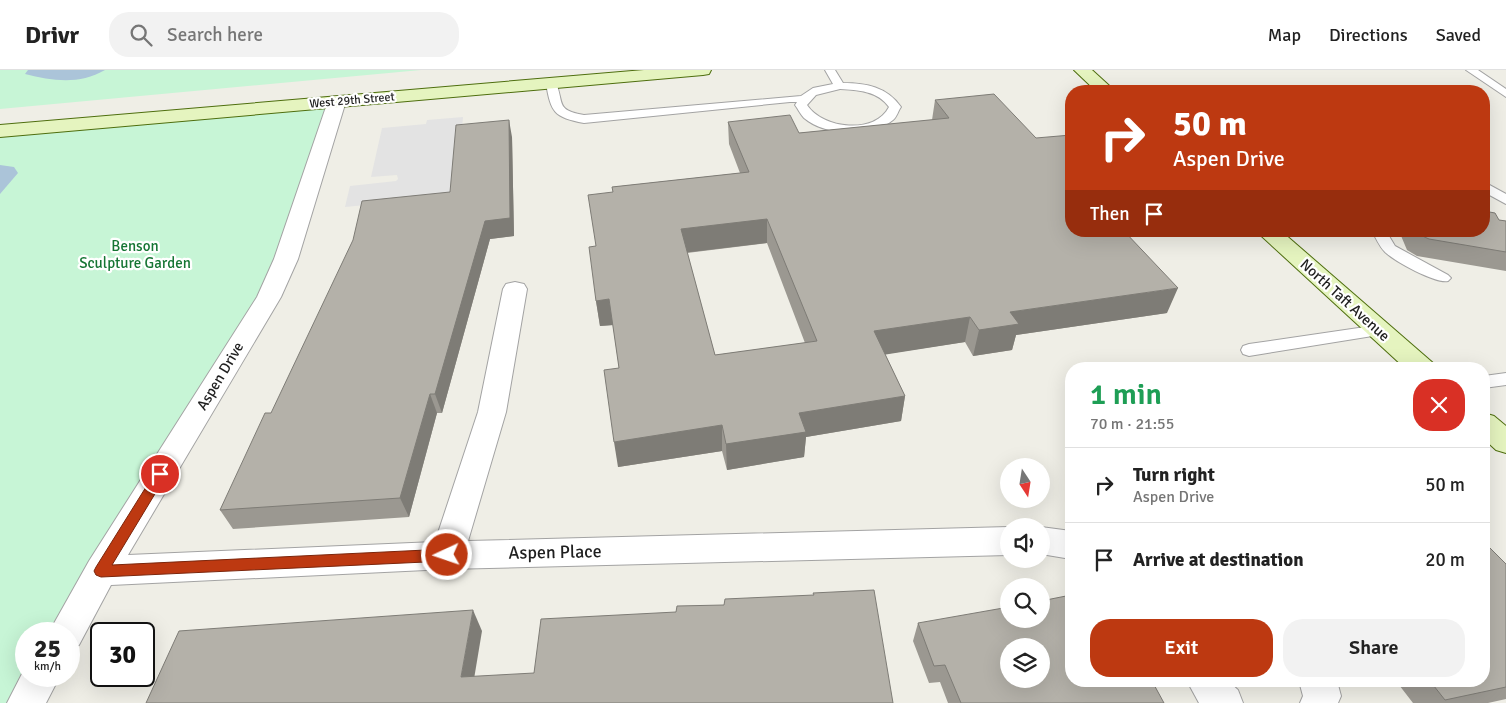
<!DOCTYPE html>
<meta charset="utf-8">
<style>
body{margin:0;font-family:Signika,sans-serif;background:#f2f2f2;color:#222;height:100vh;display:flex;flex-direction:column;font-size:19px;white-space:nowrap}
*{box-sizing:border-box;margin:0}
p{font-size:16px;color:#767676}
.icon{flex:none;width:28px;height:28px;fill:none;stroke:currentColor;stroke-width:2;stroke-linecap:round;stroke-linejoin:round}
.map{position:relative;flex:1;overflow:hidden}
.sheet{position:absolute;left:1065px;top:292px;width:425px;height:325px;display:flex;flex-direction:column;background:#fff;border-radius:20px;box-shadow:0 5px 20px #0002}
.sheet>*{flex:none}
.hud{position:absolute;left:1065px;top:15px;width:425px;height:152px;border-radius:20px;box-shadow:0 5px 20px #0002;background:#bd3911;color:#fff;overflow:hidden}
.needle{width:32px;rotate:168deg}
.tools{position:absolute;left:1000px;top:388px;display:grid;gap:10px}
.tools a{display:grid;place-items:center;width:50px;height:50px;border-radius:50%;background:#fff;box-shadow:0 5px 20px #0002;font-size:25px}
.speed{position:absolute;left:15px;top:552px;display:flex;gap:10px;font-size:25px;font-weight:700;text-align:center}
.speed>*{display:grid;place-content:center;width:65px;height:65px;border-radius:50%;background:#fff;box-shadow:0 5px 20px #0002;line-height:1}
.speed small{font-size:12px;font-weight:400}
.speed .limit{border:2px solid #111;border-radius:8px;background:#fff;color:#111}
.pin{position:absolute;display:grid;place-items:center;width:42px;height:42px;color:#fff;margin:-21px;border:2px solid #fff;border-radius:50%;box-shadow:0 1px 5px #0007}
.me{position:absolute;width:55px;margin:-28px;rotate:267deg;stroke-linejoin:round;filter:drop-shadow(0 0 4px #0008)}
.turn{display:flex;align-items:center;gap:18px;height:105px;padding:0 25px;font-size:22px}
.turn .icon{width:65px;height:65px;stroke-width:2.5}
.turn b{display:block;font-size:35px;line-height:42px}
.then{display:flex;align-items:center;height:48px;padding:0 25px;background:#0003;gap:10px;font-size:19px}
.round{display:grid;place-items:center;flex:none;width:52px;height:52px;border-radius:20px;background:#f2f2f2}
.overview{display:flex;align-items:center;justify-content:space-between;height:85px;padding:0 25px}
h1{font-size:30px;font-weight:600;line-height:38px;color:#1e9e55}
.button{display:flex;gap:10px;margin-top:auto;padding:10px 25px}
.button a{flex:1;height:58px;border-radius:20px;background:#bd3911;color:#fff;font-size:20px;font-weight:600;line-height:58px;text-align:center}
.button a+a{background:#f2f2f2;color:#222}
ul{padding:0;list-style:none}
li{display:flex;align-items:center;gap:15px;height:75px;padding:0 25px;border-top:1px solid #e0e0e0}
li div{flex:1}
li b{display:block;font-size:19px}
li em{font-style:normal}
header{display:flex;align-items:center;gap:30px;box-sizing:border-box;height:70px;padding:0 25px;background:#fff;border-bottom:1px solid #e0e0e0}
header strong{font-size:24px}
nav{display:flex;gap:28px;margin-inline-start:auto;font-size:18px}
.search{width:350px;height:45px;background:#f2f2f2;display:flex;align-items:center;gap:12px;box-sizing:border-box;padding:0 18px;border-radius:20px;color:#767676;font-size:19px}
.map>svg:first-child{display:block}
.park{fill:#c7f5d6}
.parking{fill:#e3e3e3}
.water{fill:#abc4d9}
.lines{fill:none;stroke-linecap:round;stroke-linejoin:round}
.service-casing{stroke:#a3a3a3;stroke-width:2}
.minor-casing{stroke:#a3a3a3;stroke-width:2}
.secondary-casing{stroke:#4e6e0e;stroke-width:2}
.service{fill:#fff;fill-rule:evenodd}
.minor{fill:#fff;fill-rule:evenodd}
.secondary{fill:#e5f4bf;fill-rule:evenodd}
.wall{fill:#9b9891;fill-rule:evenodd}
.shaded-wall{fill:#7e7c76}
.building{fill:#b4b1a9;stroke:#7e7c76;fill-rule:evenodd}
.route{fill:#bd3911;stroke:#7b250b}
.labels{text-anchor:middle;stroke-width:4.5;stroke-linejoin:round;paint-order:stroke}
.far-street-label{font-size:12px;fill:#1f1f1f;stroke:#fff}
.park-label{font-size:15px;fill:#157533;stroke:#fff}
.street-label{font-size:15px;fill:#1f1f1f;stroke:#fff}
.near-street-label{font-size:18px;fill:#1f1f1f;stroke:#fff}
</style>
<header>
<strong>Drivr</strong>
<div class="search"><svg class="icon" aria-label="search" viewBox="0 0 24 24"><circle cx="10" cy="10" r="6"/><path d="M15 15l6 6"/></svg>Search here</div>
<nav><a>Map</a><a>Directions</a><a>Saved</a></nav>
</header>
<div class="map">
<svg width="1506" height="633" viewBox="0 0 1506 633">
<rect width="100%" height="100%" fill="#efeee6"/>
<g class="park">
<polygon points="0,0 421,0 0,39"/>
<polygon points="337,31 286,189 66,564 26,564 26,633 0,633 0,61"/>
</g>
<polygon class="parking" points="463,47 456,126 345,137 350,116 396,111 398,109 397,105 371,107 382,58 426,54 427,50"/>
<g class="water">
<path d="M28,0H105C79,15 53,11 25,4Z"/>
<polygon points="0,95 14,97 18,103 0,124"/>
</g>
<g class="lines">
<g class="service-casing">
<g id="service">
<path d="M825,0H835L843,13C866,13 887,17 901,37C898,41 897,47 893,50C871,68 825,66 804,48C801,45 798,39 795,35L797,32H790L584,53C554,47 551,43 546,13L547,11H555C565,32 554,40 584,45L801,26L813,18L833,14ZM840,19C858,20 878,21 889,37C875,65 823,59 807,35L816,25Z"/>
<polygon points="1466,0 1478,0 1506,19 1506,27"/>
<polygon points="1484,112 1506,124 1506,134 1484,122"/>
<path d="M1372,161H1386L1395,176L1448,205L1451,208L1448,211C1436,214 1394,191 1385,182C1379,176 1376,168 1372,161Z"/>
<polygon points="1379,255 1385,256 1387,260 1385,264 1249,286 1243,284 1241,280 1243,276 1249,274"/>
<polygon points="1506,303 1506,315 1484,318 1484,306"/>
</g>
</g>
<g class="minor-casing">
<g id="minor">
<polygon points="337,26 343,27 346,31 298,189 281,227 128,485 435,472 478,342 503,219 506,214 515,212 524,214 527,219 506,342 468,471 1009,457 1009,485 447,499 111,515 79,575 69,579 69,564 48,564 89,491 257,227 274,189 328,31 331,27"/>
<polygon points="1041,457 1071,461 1071,489 1041,484"/>
<polygon points="26,596 26,606 60,606 46,633 7,633"/>
<polygon points="1187,611 1228,611 1238,620 1243,633 1199,633"/>
<polygon points="1299,611 1337,611 1341,626 1338,633 1300,633 1303,626"/>
</g>
</g>
<g class="secondary-casing">
<g id="secondary">
<polygon points="644,0 711,0 709,4 703,5 0,67 0,55"/>
<polygon points="1074,0 1092,0 1115,21 1096,21"/>
<polygon points="1256,161 1281,161 1433,293 1436,299 1406,299"/>
<polygon points="1484,343 1494,346 1506,356 1506,383 1496,380 1484,369"/>
</g>
</g>
<use href="#service" class="service"/>
<use href="#minor" class="minor"/>
<use href="#secondary" class="secondary"/>
</g>
<g class="wall">
<path d="M935,30L1071,161L1167,243L1016,265L1012,280L973,286L965,272L885,284L905,326L901,351L806,367L804,387L727,400L722,381L618,397L619,298L613,255L600,256L596,231V176L613,122L612,117L740,103L729,74L728,52L799,63L932,50ZM767,173L805,273L715,285L687,183Z"/>
<polygon points="512,67 514,166 490,169 442,343 437,343 409,447 233,459 220,440 271,343"/>
<polygon points="1499,150 1506,151 1506,201 1417,186 1407,180 1399,161 1484,161"/>
<polygon points="1506,494 1506,629 1488,633 1413,633 1396,611 1484,611"/>
<polygon points="918,553 1164,633 948,633 940,612 929,613 913,571"/>
</g>
<g class="shaded-wall">
<polygon points="509,50 512,67 514,166 490,169 442,343 435,324"/>
<polygon points="767,149 767,173 682,183 681,159"/>
<polygon points="1178,218 1167,243 1016,265 1012,280 973,286 979,260 1010,242"/>
<polygon points="609,229 613,255 600,256 596,231"/>
<polygon points="970,247 965,272 870,287 874,261"/>
<polygon points="430,324 437,343 409,447 400,428"/>
<polygon points="905,326 901,351 806,367 804,387 727,400 726,374 799,343"/>
<polygon points="722,355 722,381 618,397 614,372"/>
<polygon points="473,540 482,561 471,627 461,607"/>
</g>
<g class="building">
<path d="M994,24L1036,68L1071,65V104H1070L1071,106V161H1124L1178,218L1010,242L1019,254L979,260L970,247L874,261L905,326L799,343L806,362L726,374L722,355L614,372L604,300L619,298L609,229L596,231L589,177L596,176L588,125L613,122L612,117L749,102L728,52L790,45L799,63L949,48L935,30ZM767,149L817,271L715,285L681,159Z"/>
<polygon points="509,50 510,148 485,151 435,324 430,324 400,428 220,440 265,343 271,343 353,170 362,131 450,122 456,55"/>
<polygon points="1484,141 1495,143 1499,150 1506,151 1506,182 1429,169 1418,164 1417,161 1484,161"/>
<polygon points="1484,472 1506,494 1506,617 1445,630 1430,611 1484,611"/>
<polygon points="874,520 893,633 146,633 179,561 473,540 461,607 534,603 541,549 676,542 677,536 724,535 725,529 814,525 813,523"/>
<path d="M1071,525V611H1152L1164,633H961L945,595L934,596L918,553L1009,537V549H1041V531ZM1009,576H1041V609H1009Z"/>
</g>
<polygon class="route" points="160,400 165,401 167,404 112,495 447,479 452,481 454,485 452,489 447,491 101,507 96,505 94,501 96,497 156,401"/>
<g class="labels">
<g class="far-street-label">
<text transform="translate(352 30) rotate(-5)" y="4">West 29th Street</text>
</g>
<g class="park-label">
<text x="135" y="181">Benson<tspan x="135" dy="17">Sculpture Garden</tspan></text>
</g>
<g class="street-label">
<text transform="translate(1345 230) rotate(42)" y="5">North Taft Avenue</text>
<text transform="translate(220 306) rotate(-59)" y="5">Aspen Drive</text>
</g>
<g class="near-street-label">
<text transform="translate(555 482) rotate(-1)" y="6">Aspen Place</text>
</g>
</g>
</svg>
<div class="tools">
<a><svg class="needle" viewBox="-14 -14 28 28"><path d="M0-13l5 13h-10z" fill="#e53935"/><path d="M0 13l5-13h-10z" fill="#767676"/></svg></a>
<a><svg class="icon" aria-label="sound" viewBox="0 0 24 24"><path d="M4 9h4l5-4v14l-5-4H4zM17 9q2 3 0 6"/></svg></a>
<a><svg class="icon" aria-label="search" viewBox="0 0 24 24"><circle cx="10" cy="10" r="6"/><path d="M15 15l6 6"/></svg></a>
<a><svg class="icon" aria-label="layers" viewBox="0 0 24 24"><path d="M12 4l9 5-9 5-9-5zM3 14l9 5 9-5"/></svg></a>
</div>
<div class="speed"><div>25<small>km/h</small></div><div class="limit">30</div></div>
<div class="pin" style="left:160px;top:404px;background:#d93025"><svg class="icon" aria-label="arrive" viewBox="0 0 24 24"><path d="M6 21V4h12l-3 4 3 4H6"/></svg></div>
<svg class="me" style="left:447px;top:485px" viewBox="-20 -20 40 40"><circle r="17" fill="#bd3911" stroke="#fff" stroke-width="3"/><path d="M0-11L8 9 0 5-8 9z" fill="#fff"/></svg>
<div class="hud">
<div class="turn"><svg class="icon" aria-label="right" viewBox="0 0 24 24"><path d="M7 20v-9h11M14 6l5 5-5 5"/></svg><div><b>50 m</b>Aspen Drive</div></div>
<div class="then">Then<svg class="icon" aria-label="arrive" viewBox="0 0 24 24"><path d="M6 21V4h12l-3 4 3 4H6"/></svg></div>
</div>
<section class="sheet">
<div class="overview"><div><h1>1 min</h1><p>70 m · 21:55</p></div><a class="round" style="background:#d93025;color:#fff"><svg class="icon" aria-label="close" viewBox="0 0 24 24"><path d="M6 6l12 12M18 6L6 18"/></svg></a></div>
<ul>
<li><svg class="icon" aria-label="right" viewBox="0 0 24 24"><path d="M7 20v-9h11M14 6l5 5-5 5"/></svg><div><b>Turn right</b><p>Aspen Drive</p></div><em>50 m</em></li>
<li><svg class="icon" aria-label="arrive" viewBox="0 0 24 24"><path d="M6 21V4h12l-3 4 3 4H6"/></svg><div><b>Arrive at destination</b></div><em>20 m</em></li>
</ul>
<div class="button"><a>Exit</a><a>Share</a></div>
</section>
</div>
